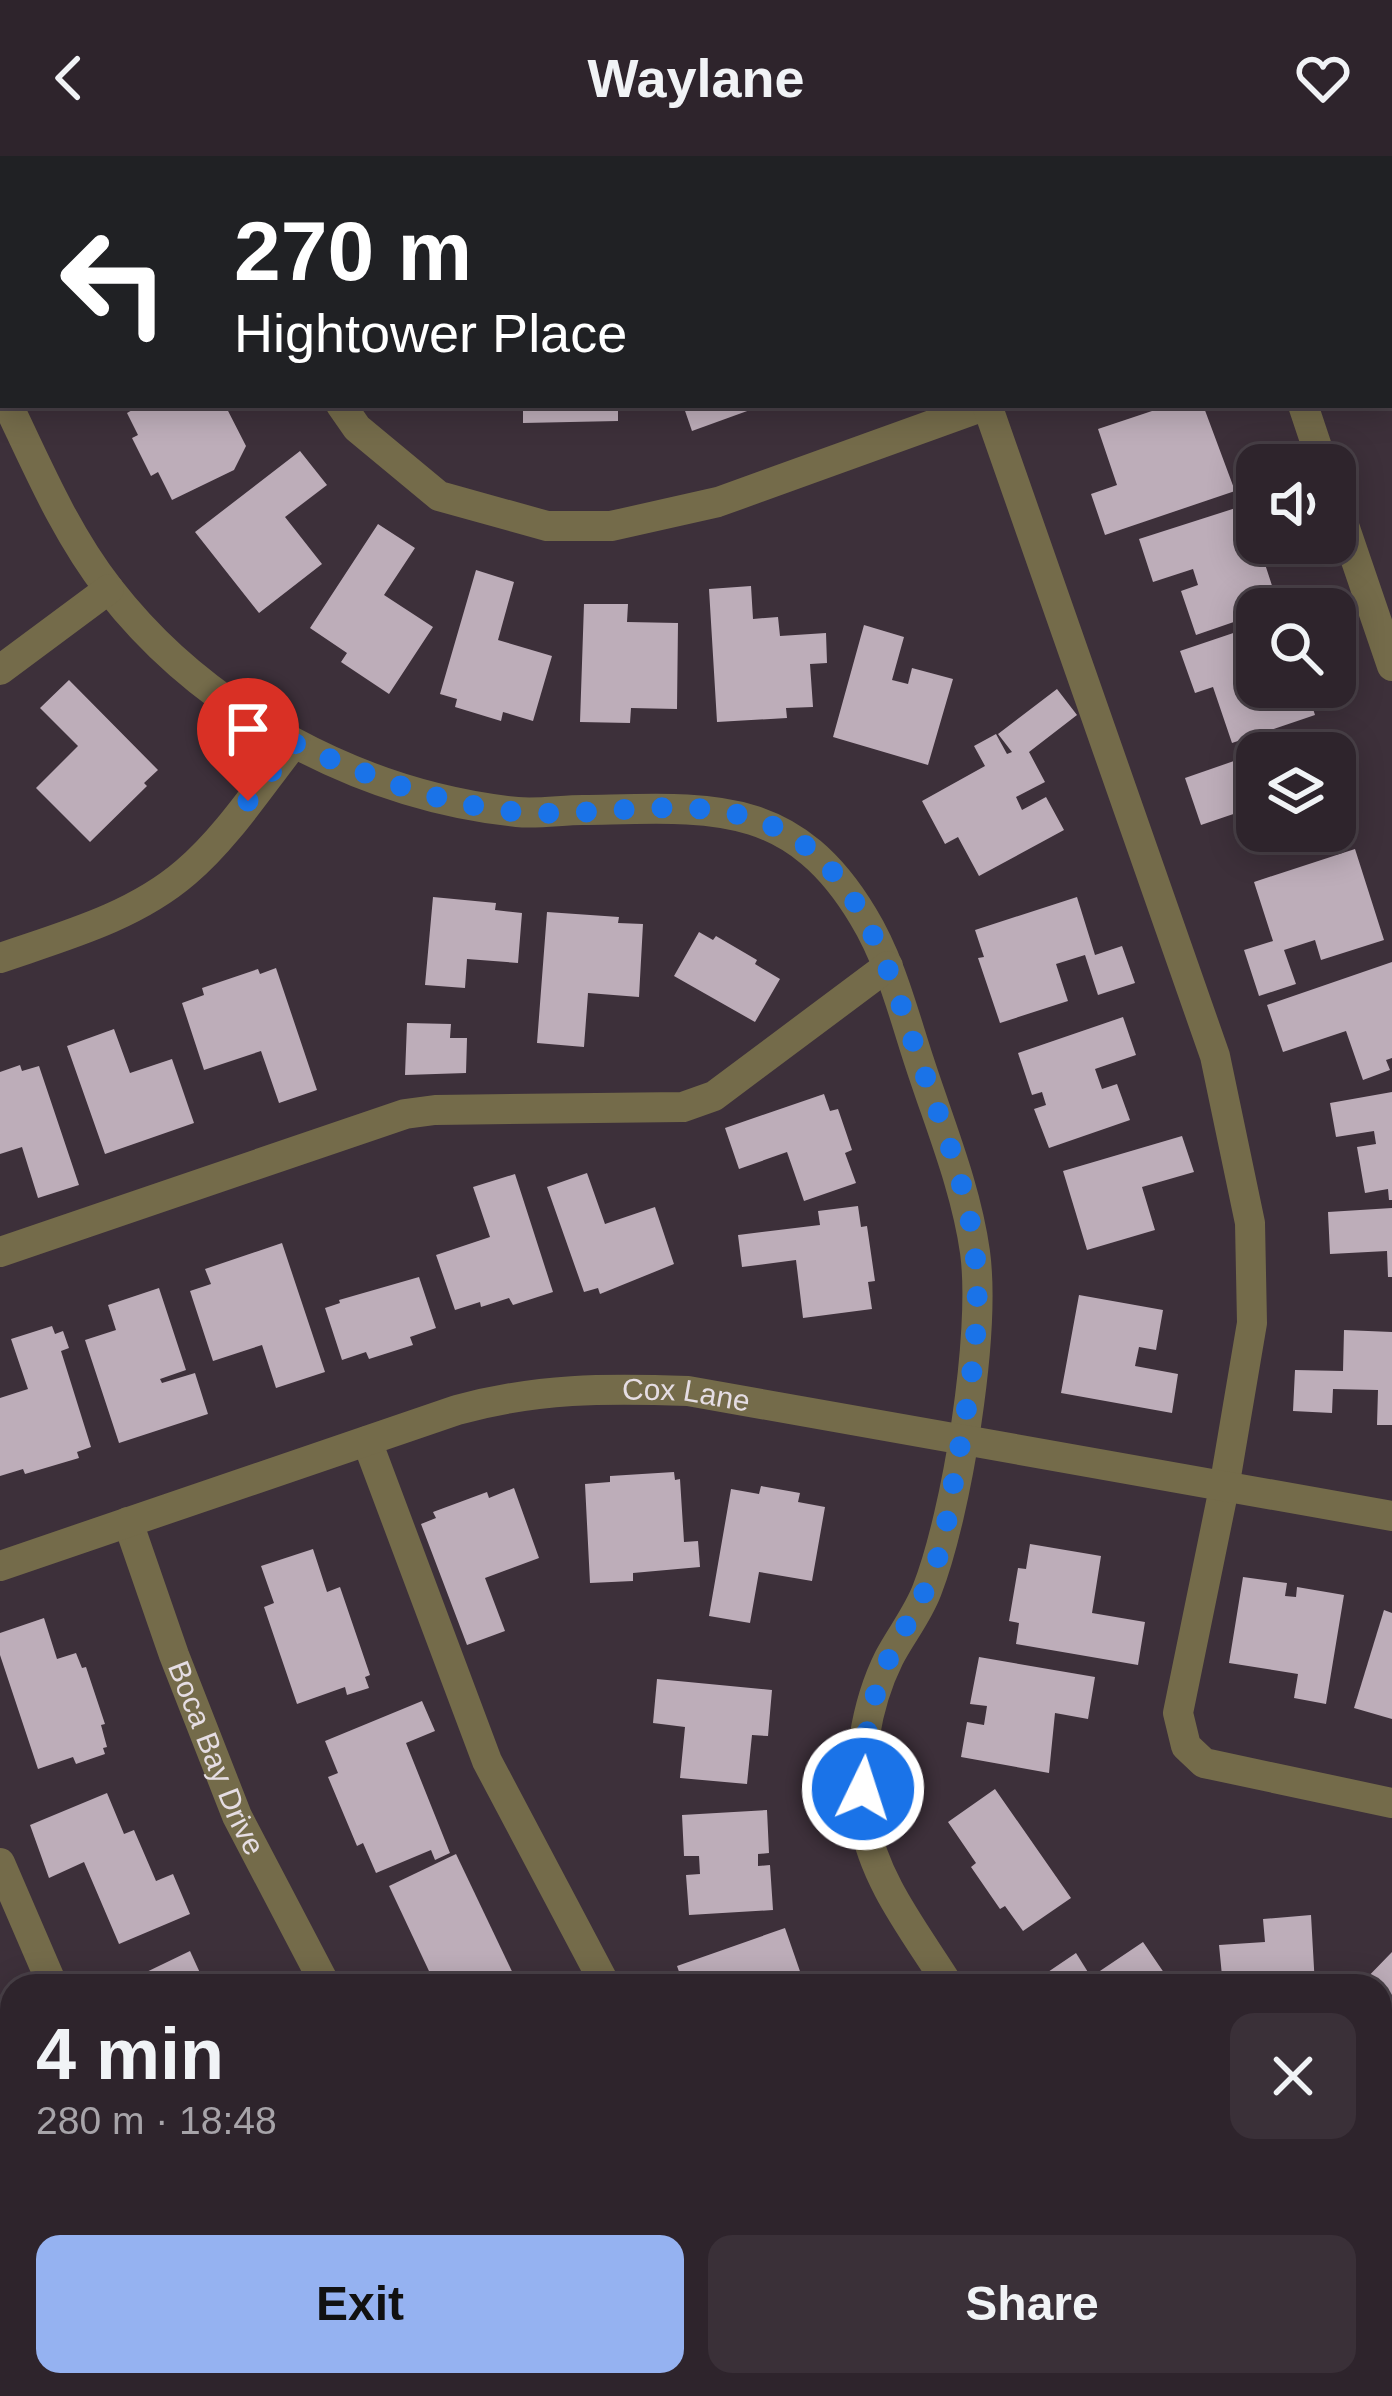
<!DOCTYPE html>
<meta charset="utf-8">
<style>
body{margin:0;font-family:Helvetica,sans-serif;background:#3a3038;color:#f1f3f6;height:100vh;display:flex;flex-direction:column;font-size:45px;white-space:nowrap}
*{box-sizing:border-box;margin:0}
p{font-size:39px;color:#a7a4a9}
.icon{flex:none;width:66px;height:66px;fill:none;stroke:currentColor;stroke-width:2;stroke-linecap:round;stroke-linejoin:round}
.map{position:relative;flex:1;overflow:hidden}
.details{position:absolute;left:0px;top:1818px;width:1392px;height:423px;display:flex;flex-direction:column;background:#2e242c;border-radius:36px 36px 0 0;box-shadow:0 6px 30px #0003,0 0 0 3px #494148}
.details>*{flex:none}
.top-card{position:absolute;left:0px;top:0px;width:1392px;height:252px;box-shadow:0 6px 30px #0003,0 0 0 3px #494148;background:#202124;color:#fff;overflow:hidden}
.tools{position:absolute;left:1236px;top:288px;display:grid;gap:24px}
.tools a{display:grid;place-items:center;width:120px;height:120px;border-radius:24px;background:#2e242c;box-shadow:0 6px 30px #0003,0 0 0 3px #494148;font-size:60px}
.pin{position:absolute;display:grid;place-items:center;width:102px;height:102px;color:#fff;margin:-123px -51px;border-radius:50% 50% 50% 0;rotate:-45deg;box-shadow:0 0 12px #0007}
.pin .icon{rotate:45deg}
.me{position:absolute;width:132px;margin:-66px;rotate:4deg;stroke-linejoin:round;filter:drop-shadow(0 0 9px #0008)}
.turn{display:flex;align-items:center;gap:42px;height:252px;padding:0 36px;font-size:54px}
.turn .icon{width:156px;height:156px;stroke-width:2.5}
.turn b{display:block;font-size:84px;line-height:102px}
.round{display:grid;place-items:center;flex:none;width:126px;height:126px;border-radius:24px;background:#3a3038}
.overview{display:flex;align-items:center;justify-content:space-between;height:204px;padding:0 36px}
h1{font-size:72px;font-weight:600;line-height:90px}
.button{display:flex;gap:24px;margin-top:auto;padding:24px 36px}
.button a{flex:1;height:138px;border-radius:24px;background:#95b2f1;color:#111;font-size:48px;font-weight:600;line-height:138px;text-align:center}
.button a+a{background:#3a3038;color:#f1f3f6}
header{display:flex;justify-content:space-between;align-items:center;height:156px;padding:0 36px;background:#2e242c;font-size:54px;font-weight:600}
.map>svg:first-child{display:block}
.building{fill:#bdadb9}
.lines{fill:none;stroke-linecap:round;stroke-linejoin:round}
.minor{stroke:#746b4a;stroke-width:30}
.route{stroke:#1a73e8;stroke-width:21;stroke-dasharray:0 37.8}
.labels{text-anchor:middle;stroke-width:12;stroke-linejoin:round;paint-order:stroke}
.street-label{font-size:30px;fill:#e5dde3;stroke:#3d303a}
</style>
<header><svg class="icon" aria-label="back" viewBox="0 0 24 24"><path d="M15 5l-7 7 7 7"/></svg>Waylane<svg class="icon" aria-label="heart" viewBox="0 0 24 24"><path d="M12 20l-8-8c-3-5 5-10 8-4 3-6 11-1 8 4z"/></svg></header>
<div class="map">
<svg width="1392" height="2240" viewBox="0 0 1392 2240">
<rect width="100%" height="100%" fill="#3d303a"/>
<g class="building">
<polygon points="141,249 225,249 246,290 234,314 172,344 158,316 151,320 132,282 138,279 127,257"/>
<polygon points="523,249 618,249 618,265 523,267"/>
<polygon points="683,249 761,249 761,250 692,275"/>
<polygon points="1170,249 1203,249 1235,335 1105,379 1091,338 1117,329 1098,273"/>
<polygon points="300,295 327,329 285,361 322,408 259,457 195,376"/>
<polygon points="1242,350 1255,390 1247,392 1252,406 1263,402 1279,451 1257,453 1257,458 1196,479 1181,435 1198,429 1193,413 1153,426 1139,383"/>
<polygon points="378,368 415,392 384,439 433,471 389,538 341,506 347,497 310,472"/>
<polygon points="476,414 514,426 498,484 552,500 533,565 503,556 501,565 455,551 457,543 440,538"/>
<polygon points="751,430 753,463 778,461 780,480 826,477 827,507 810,508 813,551 786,552 787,562 717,566 709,433"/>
<polygon points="584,448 628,448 627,466 678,467 677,553 631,552 630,567 580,566"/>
<polygon points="864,469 904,481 892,524 908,528 912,512 953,523 928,609 833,581"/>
<polygon points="1257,469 1257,531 1306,531 1315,559 1232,587 1213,531 1195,537 1180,495"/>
<polygon points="69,524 158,614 144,627 147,630 90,686 36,632 78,590 40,552"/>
<polygon points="1057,533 1077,559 1029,596 1045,626 1016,641 1022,654 1046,641 1064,674 979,720 958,681 945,688 922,645 985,610 974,590 996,578 1007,598 1012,596 998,578"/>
<polygon points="1320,574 1328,597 1258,597 1258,596"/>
<polygon points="1257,597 1257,650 1201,669 1185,622"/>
<polygon points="1335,619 1352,667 1335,673"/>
<polygon points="1355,693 1384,784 1321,804 1315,784 1284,794 1296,828 1259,840 1244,794 1273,785 1254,726"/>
<polygon points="433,741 496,747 495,754 522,757 518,807 467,803 465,832 425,829"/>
<polygon points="1077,741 1095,799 1122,790 1135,827 1098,839 1085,799 1056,808 1068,845 1000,867 978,802 984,801 975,774"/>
<polygon points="547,756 619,761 618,767 643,768 639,841 588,837 584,891 537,887"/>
<polygon points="699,776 713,784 716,780 757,804 755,808 780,823 755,866 674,820"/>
<polygon points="1392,806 1392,902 1386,904 1390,914 1363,924 1346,875 1283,896 1267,849"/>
<polygon points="276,812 317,934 279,947 261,895 204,914 182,847 204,839 202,832 258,813 260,818"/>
<polygon points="1123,861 1136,899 1095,913 1102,933 1117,928 1130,964 1049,992 1034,953 1046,949 1042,936 1032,939 1018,897"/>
<polygon points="407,867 451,868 450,882 467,882 466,917 405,919"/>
<polygon points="114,873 130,917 172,903 194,967 105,998 67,890"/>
<polygon points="20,909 22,915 39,910 79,1029 38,1042 22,991 0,998 0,916"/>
<polygon points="1392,936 1392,1044 1389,1044 1388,1033 1365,1037 1357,991 1376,988 1374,975 1336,981 1330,947"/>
<polygon points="824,938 830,955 838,953 852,994 845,997 856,1027 804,1045 787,996 739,1013 725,972"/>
<polygon points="1182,980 1194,1016 1142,1031 1155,1074 1087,1094 1063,1015"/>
<polygon points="587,1017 605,1068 655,1051 674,1108 600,1138 598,1132 584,1136 547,1031"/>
<polygon points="515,1018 553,1136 513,1149 509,1142 481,1151 480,1146 455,1154 436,1099 490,1081 473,1031"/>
<polygon points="858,1050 861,1071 867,1070 875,1125 868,1126 872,1153 803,1162 796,1104 742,1111 738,1079 820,1069 818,1055"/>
<polygon points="1392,1052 1392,1121 1388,1121 1387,1095 1330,1098 1328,1056"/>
<polygon points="282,1087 325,1216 276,1232 262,1189 213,1205 190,1135 211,1128 205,1113"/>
<polygon points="419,1121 436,1172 410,1181 413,1189 369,1203 366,1196 342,1204 325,1152 340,1147 339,1144"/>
<polygon points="159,1132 186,1214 160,1223 162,1227 195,1217 208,1258 119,1287 85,1184 116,1174 108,1149"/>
<polygon points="1079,1139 1163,1154 1156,1194 1139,1191 1135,1210 1178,1218 1172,1257 1061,1237"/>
<polygon points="52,1170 55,1178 63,1175 69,1192 61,1195 91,1291 77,1296 79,1302 25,1318 23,1313 0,1320 0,1242 28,1233 11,1183"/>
<polygon points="1344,1174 1392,1176 1392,1269 1377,1269 1378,1234 1333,1233 1332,1257 1293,1255 1295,1214 1343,1215"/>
<polygon points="674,1316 675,1324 680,1323 684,1386 698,1385 700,1411 633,1417 633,1425 590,1427 585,1328 610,1326 610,1320"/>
<polygon points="761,1330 800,1337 798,1346 825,1351 812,1425 759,1416 750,1467 709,1460 731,1333 759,1338"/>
<polygon points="514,1332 539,1402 485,1422 505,1475 467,1489 421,1368 436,1362 433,1356 487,1336 489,1342"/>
<polygon points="1030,1388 1101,1400 1092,1457 1145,1466 1138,1509 1016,1488 1019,1467 1009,1465 1018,1412 1026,1413"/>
<polygon points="313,1393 327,1436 340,1431 370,1519 365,1521 369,1532 347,1539 345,1531 297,1548 264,1451 274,1447 261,1410"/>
<polygon points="1243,1421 1287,1427 1285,1440 1296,1441 1297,1431 1344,1439 1326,1548 1294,1542 1298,1518 1229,1507"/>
<polygon points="1384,1454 1392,1457 1392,1563 1354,1552"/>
<polygon points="44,1462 57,1503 76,1497 82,1512 86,1511 105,1568 101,1569 107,1591 103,1592 105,1598 76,1608 73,1601 38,1613 0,1499 0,1477"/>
<polygon points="979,1501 1095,1521 1088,1563 1055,1557 1049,1617 961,1601 967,1566 984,1569 987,1550 970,1548"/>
<polygon points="657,1523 772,1534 768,1580 752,1579 747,1628 680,1622 685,1571 653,1567"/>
<polygon points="422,1545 435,1575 406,1587 450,1697 435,1704 431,1694 376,1717 363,1687 357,1690 328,1621 338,1617 325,1585"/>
<polygon points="995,1633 1071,1742 1023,1775 1005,1750 1000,1753 971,1711 976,1707 948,1666"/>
<polygon points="107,1637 124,1678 134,1674 156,1725 173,1718 190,1758 119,1788 84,1706 49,1722 30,1669"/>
<polygon points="767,1654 769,1697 758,1698 758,1710 770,1709 773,1754 689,1759 686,1719 700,1718 699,1700 684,1700 682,1659"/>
<polygon points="456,1698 517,1826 509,1830 436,1830 389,1730"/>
<polygon points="1311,1759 1315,1830 1223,1830 1219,1789 1265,1786 1263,1763"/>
<polygon points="785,1772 803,1824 822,1817 827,1830 684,1830 677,1810"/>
<polygon points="1143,1786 1173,1830 1101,1830 1099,1826 1093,1830 1053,1830 1045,1818 1076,1797 1091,1821"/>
<polygon points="190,1795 206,1830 137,1830 134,1822"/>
<polygon points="1392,1796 1392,1876 1382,1886 1380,1830 1359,1830"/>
<polygon points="8,1908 12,1916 12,2034 0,2039 0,1911"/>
<polygon points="1384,2077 1389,2082 1392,2079 1392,2168 1385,2174 1380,2168 1380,2081"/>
<polygon points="121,2229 203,2229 210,2240 128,2240"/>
<polygon points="368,2229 410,2229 392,2240 375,2240"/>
<polygon points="716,2229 784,2229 789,2234 795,2229 814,2229 823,2240 725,2240"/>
<polygon points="1051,2229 1120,2229 1128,2238 1136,2231 1145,2240 1038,2240"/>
</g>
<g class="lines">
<g class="minor">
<polyline points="193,0 195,3"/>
<polyline points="575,0 576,3"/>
<polyline points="903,0 904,3"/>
<polyline points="1218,0 1219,3"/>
<polyline points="1389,170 1392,169"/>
<path d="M8,249C38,312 66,378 109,433C205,557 362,640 517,656C539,658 562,654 583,654C707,652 791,640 863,760C890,804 903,856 919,905C939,967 966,1031 975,1096C986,1178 957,1357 927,1434C918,1458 901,1479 889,1502C866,1548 855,1613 864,1664C874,1726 917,1778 949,1830"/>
<polyline points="341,249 357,272 439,340 547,370 611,370 718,346 987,249"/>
<polyline points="987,249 1215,900 1250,1067 1252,1167 1224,1332 1178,1557 1186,1590 1204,1607 1392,1647"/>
<polyline points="1303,249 1323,309"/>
<polyline points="1335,343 1392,510"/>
<polyline points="0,514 109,433"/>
<path d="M0,802C64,780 134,761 186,716C227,681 260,630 294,587"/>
<polyline points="0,1096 405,958 435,954 683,951 714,940 888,810"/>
<polyline points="367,1285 487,1605 606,1830"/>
<path id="s1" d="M128,1366L174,1499L237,1660L326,1830"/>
<path id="s2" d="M0,1410L457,1254C537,1232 606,1232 688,1235L1392,1360"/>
<polyline points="0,1707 53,1830"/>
<polyline points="279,2229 286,2240"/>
<polyline points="585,2229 594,2240"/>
<polyline points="897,2229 906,2240"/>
<polyline points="1279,2229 1289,2240"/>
</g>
</g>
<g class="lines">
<path class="route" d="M248,645L294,587C365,619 440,649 518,656C600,663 692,635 770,669C847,701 882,791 906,864C929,937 968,1023 975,1098C983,1173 967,1251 954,1324C949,1350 946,1378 937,1404C924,1446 902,1471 886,1509C869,1549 863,1590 863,1633"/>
</g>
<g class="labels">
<g class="street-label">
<text dy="10" stroke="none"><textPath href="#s2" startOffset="714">Cox Lane</textPath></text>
<text dy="10" stroke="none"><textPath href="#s1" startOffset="252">Boca Bay Drive</textPath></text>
</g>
</g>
</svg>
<div class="tools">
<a><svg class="icon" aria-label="sound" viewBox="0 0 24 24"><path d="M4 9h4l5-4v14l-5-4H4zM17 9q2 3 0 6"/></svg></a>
<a><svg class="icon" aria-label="search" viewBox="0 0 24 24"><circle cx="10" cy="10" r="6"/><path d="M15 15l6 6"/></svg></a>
<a><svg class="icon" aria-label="layers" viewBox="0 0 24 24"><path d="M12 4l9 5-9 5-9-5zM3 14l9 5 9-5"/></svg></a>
</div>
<div class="pin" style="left:248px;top:645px;background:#d93025"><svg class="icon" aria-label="arrive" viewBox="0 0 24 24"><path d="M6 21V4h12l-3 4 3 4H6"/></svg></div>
<svg class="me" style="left:863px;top:1633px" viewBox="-20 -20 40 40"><circle r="17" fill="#1a73e8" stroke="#fff" stroke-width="3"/><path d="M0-11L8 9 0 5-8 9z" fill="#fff"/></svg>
<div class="top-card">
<div class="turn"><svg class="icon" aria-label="left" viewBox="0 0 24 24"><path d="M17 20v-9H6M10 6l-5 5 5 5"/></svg><div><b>270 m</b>Hightower Place</div></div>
</div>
<section class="details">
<div class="overview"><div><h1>4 min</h1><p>280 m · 18:48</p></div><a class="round"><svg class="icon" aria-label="close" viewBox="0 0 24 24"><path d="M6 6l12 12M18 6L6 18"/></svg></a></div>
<div class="button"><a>Exit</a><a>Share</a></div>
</section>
</div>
